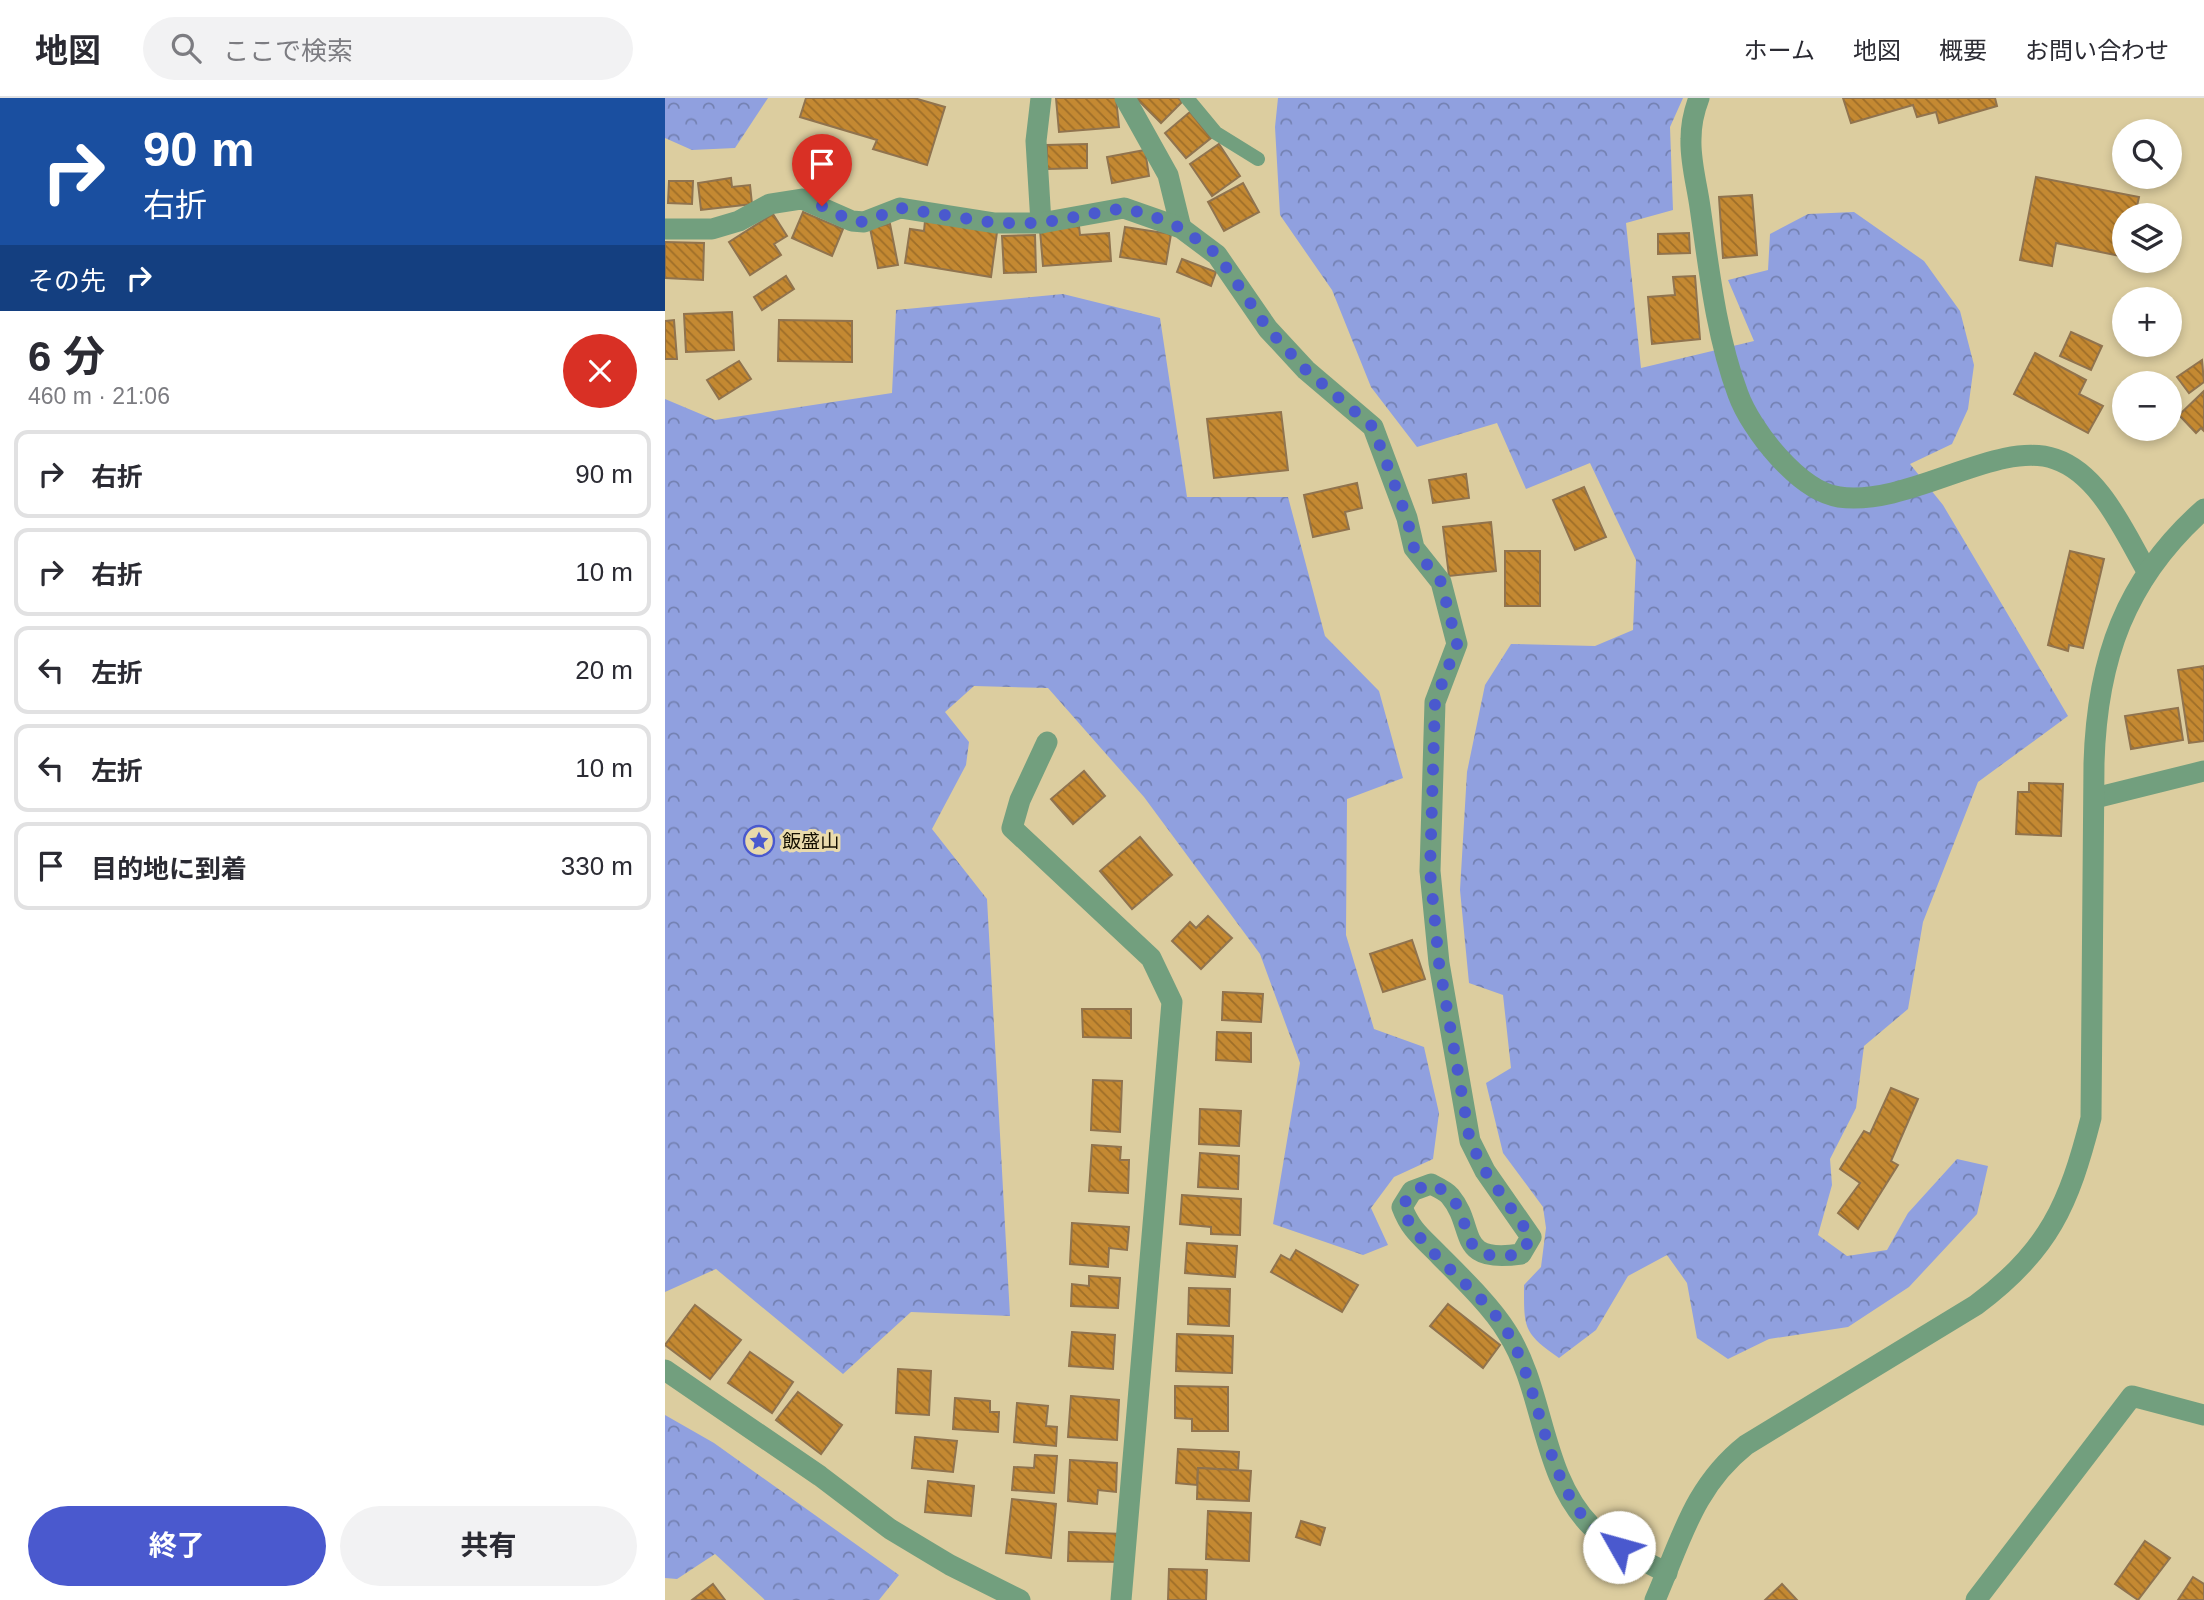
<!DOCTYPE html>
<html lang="ja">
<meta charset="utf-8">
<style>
body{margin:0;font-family:Arial,"Noto Sans JP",sans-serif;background:#f2f2f3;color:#2b2b33;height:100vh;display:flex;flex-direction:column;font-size:26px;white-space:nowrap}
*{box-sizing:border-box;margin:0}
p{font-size:23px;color:#7c7c81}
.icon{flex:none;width:38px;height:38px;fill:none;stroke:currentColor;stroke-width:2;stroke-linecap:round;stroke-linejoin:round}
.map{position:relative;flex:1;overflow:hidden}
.drawer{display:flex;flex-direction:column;background:#fff;width:665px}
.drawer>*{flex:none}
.hud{background:#1a4fa0;color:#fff;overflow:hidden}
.tools{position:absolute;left:1447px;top:21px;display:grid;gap:14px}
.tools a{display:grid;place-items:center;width:70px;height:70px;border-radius:50%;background:#fff;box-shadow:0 4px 10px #0003;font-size:35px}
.pin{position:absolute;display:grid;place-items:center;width:60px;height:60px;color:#fff;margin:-72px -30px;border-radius:50% 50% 50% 0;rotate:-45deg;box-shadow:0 0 7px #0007}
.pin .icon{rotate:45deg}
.me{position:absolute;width:77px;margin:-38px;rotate:308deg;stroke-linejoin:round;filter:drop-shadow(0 0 5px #0008)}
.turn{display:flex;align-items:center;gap:24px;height:147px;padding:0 28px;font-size:32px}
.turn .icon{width:91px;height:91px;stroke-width:2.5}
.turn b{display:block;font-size:49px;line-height:60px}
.then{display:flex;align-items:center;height:66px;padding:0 28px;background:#0003;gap:14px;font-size:26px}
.round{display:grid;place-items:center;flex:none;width:74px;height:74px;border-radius:37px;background:#f2f2f3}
.headline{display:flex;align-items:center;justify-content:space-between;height:119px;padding:0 28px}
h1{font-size:42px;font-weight:700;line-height:52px}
.action{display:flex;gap:14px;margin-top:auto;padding:14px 28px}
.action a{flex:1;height:80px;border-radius:42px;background:#4a59ce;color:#fff;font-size:28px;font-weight:700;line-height:80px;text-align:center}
.action a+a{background:#f2f2f3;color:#2b2b33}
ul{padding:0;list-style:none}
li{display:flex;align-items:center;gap:21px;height:88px;margin:0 14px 10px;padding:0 14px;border:4px solid #e1e1e2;border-radius:14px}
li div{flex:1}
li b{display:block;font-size:26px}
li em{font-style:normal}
header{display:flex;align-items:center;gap:42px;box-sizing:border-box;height:98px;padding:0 35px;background:#fff;border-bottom:2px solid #e1e1e2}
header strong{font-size:33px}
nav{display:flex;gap:38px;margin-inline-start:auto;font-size:24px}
.search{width:490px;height:63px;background:#f2f2f3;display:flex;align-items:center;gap:18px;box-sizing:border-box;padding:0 24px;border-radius:38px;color:#7c7c81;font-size:26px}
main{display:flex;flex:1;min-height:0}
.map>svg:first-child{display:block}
.forest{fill:url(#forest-crowns)}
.building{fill:url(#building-back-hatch);stroke:#90734e;stroke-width:2}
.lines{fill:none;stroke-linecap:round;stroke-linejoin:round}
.service{stroke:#729f7e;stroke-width:14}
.minor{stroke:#729f7e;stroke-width:21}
.tertiary{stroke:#729f7e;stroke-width:21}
.route{stroke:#4a59ce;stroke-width:12;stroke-dasharray:0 21.6}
.labels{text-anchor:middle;stroke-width:6;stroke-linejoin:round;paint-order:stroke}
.poi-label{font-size:19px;fill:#140f01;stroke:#e9daab;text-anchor:start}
</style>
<header>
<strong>地図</strong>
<div class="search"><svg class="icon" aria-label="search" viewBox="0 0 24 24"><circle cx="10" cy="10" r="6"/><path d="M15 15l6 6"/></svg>ここで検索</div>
<nav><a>ホーム</a><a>地図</a><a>概要</a><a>お問い合わせ</a></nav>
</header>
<main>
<section class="drawer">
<div class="hud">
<div class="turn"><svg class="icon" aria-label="right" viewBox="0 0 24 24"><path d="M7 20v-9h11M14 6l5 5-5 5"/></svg><div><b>90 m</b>右折</div></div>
<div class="then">その先<svg class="icon" aria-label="right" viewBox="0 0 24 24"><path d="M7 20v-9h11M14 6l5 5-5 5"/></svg></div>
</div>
<div class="headline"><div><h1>6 分</h1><p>460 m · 21:06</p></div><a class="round" style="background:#d93025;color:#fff"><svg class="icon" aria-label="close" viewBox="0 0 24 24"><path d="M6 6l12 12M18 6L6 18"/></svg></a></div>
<ul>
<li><svg class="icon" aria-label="right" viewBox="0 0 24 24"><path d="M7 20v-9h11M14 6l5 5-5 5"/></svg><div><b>右折</b></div><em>90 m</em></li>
<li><svg class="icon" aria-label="right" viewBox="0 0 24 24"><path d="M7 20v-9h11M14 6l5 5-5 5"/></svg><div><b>右折</b></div><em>10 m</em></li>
<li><svg class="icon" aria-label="left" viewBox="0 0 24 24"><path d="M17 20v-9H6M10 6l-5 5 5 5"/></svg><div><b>左折</b></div><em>20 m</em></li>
<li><svg class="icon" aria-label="left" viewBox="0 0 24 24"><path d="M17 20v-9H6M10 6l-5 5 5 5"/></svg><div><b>左折</b></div><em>10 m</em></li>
<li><svg class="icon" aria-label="arrive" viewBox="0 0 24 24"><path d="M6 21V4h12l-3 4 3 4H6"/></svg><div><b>目的地に到着</b></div><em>330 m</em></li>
</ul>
<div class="action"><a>終了</a><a>共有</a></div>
</section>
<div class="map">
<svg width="1539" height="1502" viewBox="0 0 1539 1502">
<defs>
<pattern id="forest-crowns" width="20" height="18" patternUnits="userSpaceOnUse" patternTransform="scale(1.75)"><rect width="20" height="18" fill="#90a0df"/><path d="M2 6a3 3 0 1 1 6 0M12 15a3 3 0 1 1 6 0" fill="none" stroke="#7481b2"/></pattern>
<pattern id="building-back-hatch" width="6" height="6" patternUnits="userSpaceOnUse" patternTransform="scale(1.75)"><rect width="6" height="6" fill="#c48932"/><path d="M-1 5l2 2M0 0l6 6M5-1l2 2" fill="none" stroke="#9e6e28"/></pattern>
</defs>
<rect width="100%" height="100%" fill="#dccd9f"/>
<g class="forest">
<polygon points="0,0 103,0 70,50 27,52 0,40"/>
<path d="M613,0H1018L1005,29L1008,112L961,125L976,270L1089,243L1063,182L1103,172L1105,136L1143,116L1189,114L1259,163L1295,213L1309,267L1303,311L1287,346L1245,366L1278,407L1403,618L1313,684L1258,824L1243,911L1199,948L1191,1010L1165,1061L1167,1087L1153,1137L1182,1158L1222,1152L1243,1115L1292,1061L1323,1068L1312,1116L1244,1189L1183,1229L1104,1241L1063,1261L1032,1240L1022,1185L1002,1157L963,1178L931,1232L894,1260C858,1235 859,1230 859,1187L876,1169L881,1130L878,1109L838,1055L821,985L846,970L838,897L804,885L795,792L802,674L820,587L846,546L930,548L968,532L971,462L925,365L861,391L832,325L752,349L706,289L667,192L615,117L610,29Z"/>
<polygon points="398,196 495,220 522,399 623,399 660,538 714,593 738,680 682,701 681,837 709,931 759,949 774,1015 768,1061 729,1079 706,1110 723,1147 698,1157 608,1126 635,965 595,856 479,699 383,590 309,588 280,614 304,644 301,667 267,731 322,801 345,1218 246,1214 178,1276 51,1171 0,1194 0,301 50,322 227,295 231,212"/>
<polygon points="0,1317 49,1345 234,1477 214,1502 100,1502 50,1456 12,1481 0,1480"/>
</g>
<g class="building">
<polygon points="141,0 249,0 280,9 262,67 208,51 212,42 135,19"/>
<polygon points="391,0 451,0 454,29 394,34"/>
<polygon points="471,0 513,0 517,4 496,25"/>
<polygon points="1178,0 1330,0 1332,8 1274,25 1271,14 1252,19 1248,7 1186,25"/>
<polygon points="525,14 546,40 521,60 500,35"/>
<polygon points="422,46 422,70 382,71 382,47"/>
<polygon points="554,46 575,78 547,98 525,66"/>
<polygon points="480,52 484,78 447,85 442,59"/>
<polygon points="1371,79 1474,99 1470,117 1460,117 1460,159 1391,145 1387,168 1355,162"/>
<polygon points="66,80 67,89 85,87 87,106 36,112 33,85"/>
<polygon points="4,83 28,83 27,106 3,105"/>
<polygon points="578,85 594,114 559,133 543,104"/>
<polygon points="1087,97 1092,157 1058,160 1054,99"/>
<polygon points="138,114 178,131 167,158 127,140"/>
<polygon points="108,116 122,138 109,146 116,157 85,177 64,144"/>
<polygon points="260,123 332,134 326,179 240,165 245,131 259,133"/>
<polygon points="225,126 233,167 213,170 205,130"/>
<polygon points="414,128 415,137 444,135 446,163 378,168 375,132"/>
<polygon points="460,129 506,136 501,166 455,159"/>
<polygon points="1024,135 1025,155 993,156 993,136"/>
<polygon points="370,137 371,174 339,175 337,138"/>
<polygon points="0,144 39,145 38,182 0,180"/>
<polygon points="517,161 551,174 546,188 512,174"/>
<polygon points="121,178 129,191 97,212 89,199"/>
<polygon points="1030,178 1035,241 987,246 983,199 1010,197 1008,179"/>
<polygon points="67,214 69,252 21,254 19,216"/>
<polygon points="9,222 12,261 0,261 0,223"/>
<polygon points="114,222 187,223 187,264 113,263"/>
<polygon points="1406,234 1437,248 1426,272 1395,258"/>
<polygon points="1370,255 1421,282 1414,296 1438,308 1423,335 1349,296"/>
<polygon points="1537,262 1539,284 1524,295 1512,279"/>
<polygon points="74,263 86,281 54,301 42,282"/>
<polygon points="1539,293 1539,333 1536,330 1531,335 1514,317"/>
<polygon points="616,314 623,372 549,380 542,321"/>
<polygon points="801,376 804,400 768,405 764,382"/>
<polygon points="692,385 697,410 680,414 684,431 648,439 639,397"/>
<polygon points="919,389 941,439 910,452 888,402"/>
<polygon points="826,424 831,473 784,478 778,429"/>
<rect x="840" y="453" width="35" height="55"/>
<polygon points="1405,453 1439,461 1418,550 1404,547 1403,553 1383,547"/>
<polygon points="1539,568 1539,643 1524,645 1513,572"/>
<polygon points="1513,610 1518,642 1466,651 1460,618"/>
<polygon points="419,673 440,698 408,726 386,701"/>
<polygon points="1364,685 1398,686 1396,738 1351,736 1353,694 1364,694"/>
<polygon points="475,739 507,777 467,811 435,773"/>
<polygon points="543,818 567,840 536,871 507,843 525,824 531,830"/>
<polygon points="747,842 760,881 718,894 705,856"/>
<polygon points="558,894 598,896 596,924 557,922"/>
<polygon points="417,911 466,911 466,940 418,939"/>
<polygon points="552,934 586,935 586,964 551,962"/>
<polygon points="428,982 457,983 455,1034 426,1032"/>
<polygon points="1226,990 1253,1001 1226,1063 1233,1067 1193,1131 1173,1115 1195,1085 1175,1071 1199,1033 1205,1036"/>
<polygon points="535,1011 576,1013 574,1048 534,1046"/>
<polygon points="427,1047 456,1049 455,1062 464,1062 463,1095 424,1093"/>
<polygon points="535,1055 574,1058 573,1091 533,1089"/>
<polygon points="517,1097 576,1101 575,1137 546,1136 546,1129 515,1126"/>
<polygon points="407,1125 464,1129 462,1152 444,1150 443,1169 405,1166"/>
<polygon points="522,1145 572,1148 570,1179 520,1175"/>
<polygon points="631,1152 693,1187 677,1214 606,1174 616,1157 625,1162"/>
<polygon points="424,1178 455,1180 453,1210 406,1208 407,1186 424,1188"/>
<polygon points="524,1190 565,1191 564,1228 523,1226"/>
<polygon points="783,1206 835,1247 818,1270 765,1228"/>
<polygon points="30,1207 76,1242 45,1281 0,1247"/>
<polygon points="407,1234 450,1237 448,1271 404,1268"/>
<polygon points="512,1236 568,1238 567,1275 511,1273"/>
<polygon points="85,1254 128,1284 107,1315 63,1285"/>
<polygon points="233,1271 266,1273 264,1317 231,1315"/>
<polygon points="510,1288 563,1289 563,1333 527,1333 527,1321 510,1320"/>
<polygon points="133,1294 177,1327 156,1356 111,1322"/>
<polygon points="406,1298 454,1302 452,1342 403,1339"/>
<polygon points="290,1300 325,1303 325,1314 334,1314 333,1334 288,1331"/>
<polygon points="352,1305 383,1308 381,1328 392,1329 391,1348 349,1344"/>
<polygon points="250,1339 292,1343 288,1374 247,1370"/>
<polygon points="513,1351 574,1354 573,1372 533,1370 532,1387 511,1385"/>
<polygon points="370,1357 392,1358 389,1395 347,1392 349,1369 369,1370"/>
<polygon points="405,1362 452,1365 451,1394 433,1392 432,1406 403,1403"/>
<polygon points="533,1370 586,1373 584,1403 532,1401"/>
<polygon points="263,1383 309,1388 306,1418 260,1414"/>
<polygon points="347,1401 391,1406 386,1460 341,1455"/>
<polygon points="543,1413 586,1415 584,1463 541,1461"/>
<polygon points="636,1423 660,1430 655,1447 631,1439"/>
<polygon points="404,1434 458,1436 458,1464 403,1463"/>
<polygon points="1480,1443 1505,1460 1473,1502 1450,1486"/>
<polygon points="504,1471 542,1472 541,1502 503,1502"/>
<polygon points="1528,1479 1539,1486 1539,1502 1513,1502"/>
<polygon points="48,1486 60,1502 27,1502"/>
<polygon points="1117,1486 1132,1502 1100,1502"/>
</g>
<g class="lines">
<polyline class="service" points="522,0 551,35 593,61"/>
<g class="minor">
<polyline points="460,0 503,77 516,130"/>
<path d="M1034,0C1029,13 1026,27 1026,41C1025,63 1032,87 1035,109C1044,171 1051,237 1073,296C1086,332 1134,393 1174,399C1245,409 1332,341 1390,361C1435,376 1459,434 1482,473"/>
<polyline points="376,125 371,43 376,0"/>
<path d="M0,131H47L74,123L105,106L137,101L187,123L199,124L235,110L330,125H376L459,110L516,130L552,157L603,231L641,272L708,329L742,420L749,450L776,484L792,546L770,604L765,773L774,865L805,1043L820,1073L866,1139L856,1156C789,1166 812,1130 785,1098C781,1093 772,1089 766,1086L747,1093L737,1109C746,1133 758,1140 775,1158C796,1179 827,1209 842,1234C880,1293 875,1376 926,1428C947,1449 976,1461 1002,1475"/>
<polyline points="382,644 355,702 347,730 486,860 507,904 456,1502"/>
<polyline points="1430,700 1539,673"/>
<polyline points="1311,1502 1467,1298 1539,1317"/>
</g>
<g class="tertiary">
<polyline points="0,1272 155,1378 225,1431 285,1467 355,1502"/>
<path d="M990,1502C1016,1443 1028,1389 1081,1347L1311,1207C1384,1153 1404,1106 1426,1020L1429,665C1432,562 1460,481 1539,411"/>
</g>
</g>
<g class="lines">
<path class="route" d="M157,108L187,123L199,124L235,110L330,125H376L459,110L485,117L516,130L552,156L603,231L641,272L708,329L742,420L749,450L776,484L792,546L770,604L765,773L774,865L805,1043L820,1073L866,1139L856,1156C789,1167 812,1130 785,1097C781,1093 771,1089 766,1086L747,1093L737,1109C753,1154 818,1192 843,1235C877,1295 878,1373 924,1426C932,1435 944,1442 954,1449"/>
</g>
<defs>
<g id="sight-ring" transform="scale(1.575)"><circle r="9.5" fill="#e9daab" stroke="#4a59ce" stroke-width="1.5"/><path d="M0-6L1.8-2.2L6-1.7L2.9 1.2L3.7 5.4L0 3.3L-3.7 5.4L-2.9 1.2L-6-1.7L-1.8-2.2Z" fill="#4a59ce"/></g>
</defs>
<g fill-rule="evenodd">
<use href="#sight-ring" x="94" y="743"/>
</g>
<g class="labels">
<g class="poi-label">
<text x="117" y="750">飯盛山</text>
</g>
</g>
</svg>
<div class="tools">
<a><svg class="icon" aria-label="search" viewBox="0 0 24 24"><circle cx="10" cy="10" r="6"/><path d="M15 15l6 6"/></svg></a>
<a><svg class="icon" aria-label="layers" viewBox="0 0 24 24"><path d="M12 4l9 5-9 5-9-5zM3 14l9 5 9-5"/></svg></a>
<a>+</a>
<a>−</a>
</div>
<div class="pin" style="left:157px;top:108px;background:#d93025"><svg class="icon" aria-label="arrive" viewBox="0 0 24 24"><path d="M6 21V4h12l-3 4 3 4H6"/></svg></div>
<svg class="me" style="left:954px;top:1449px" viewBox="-20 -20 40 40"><circle r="19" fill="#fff"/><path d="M0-13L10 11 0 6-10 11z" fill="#4a59ce"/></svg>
</div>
</main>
